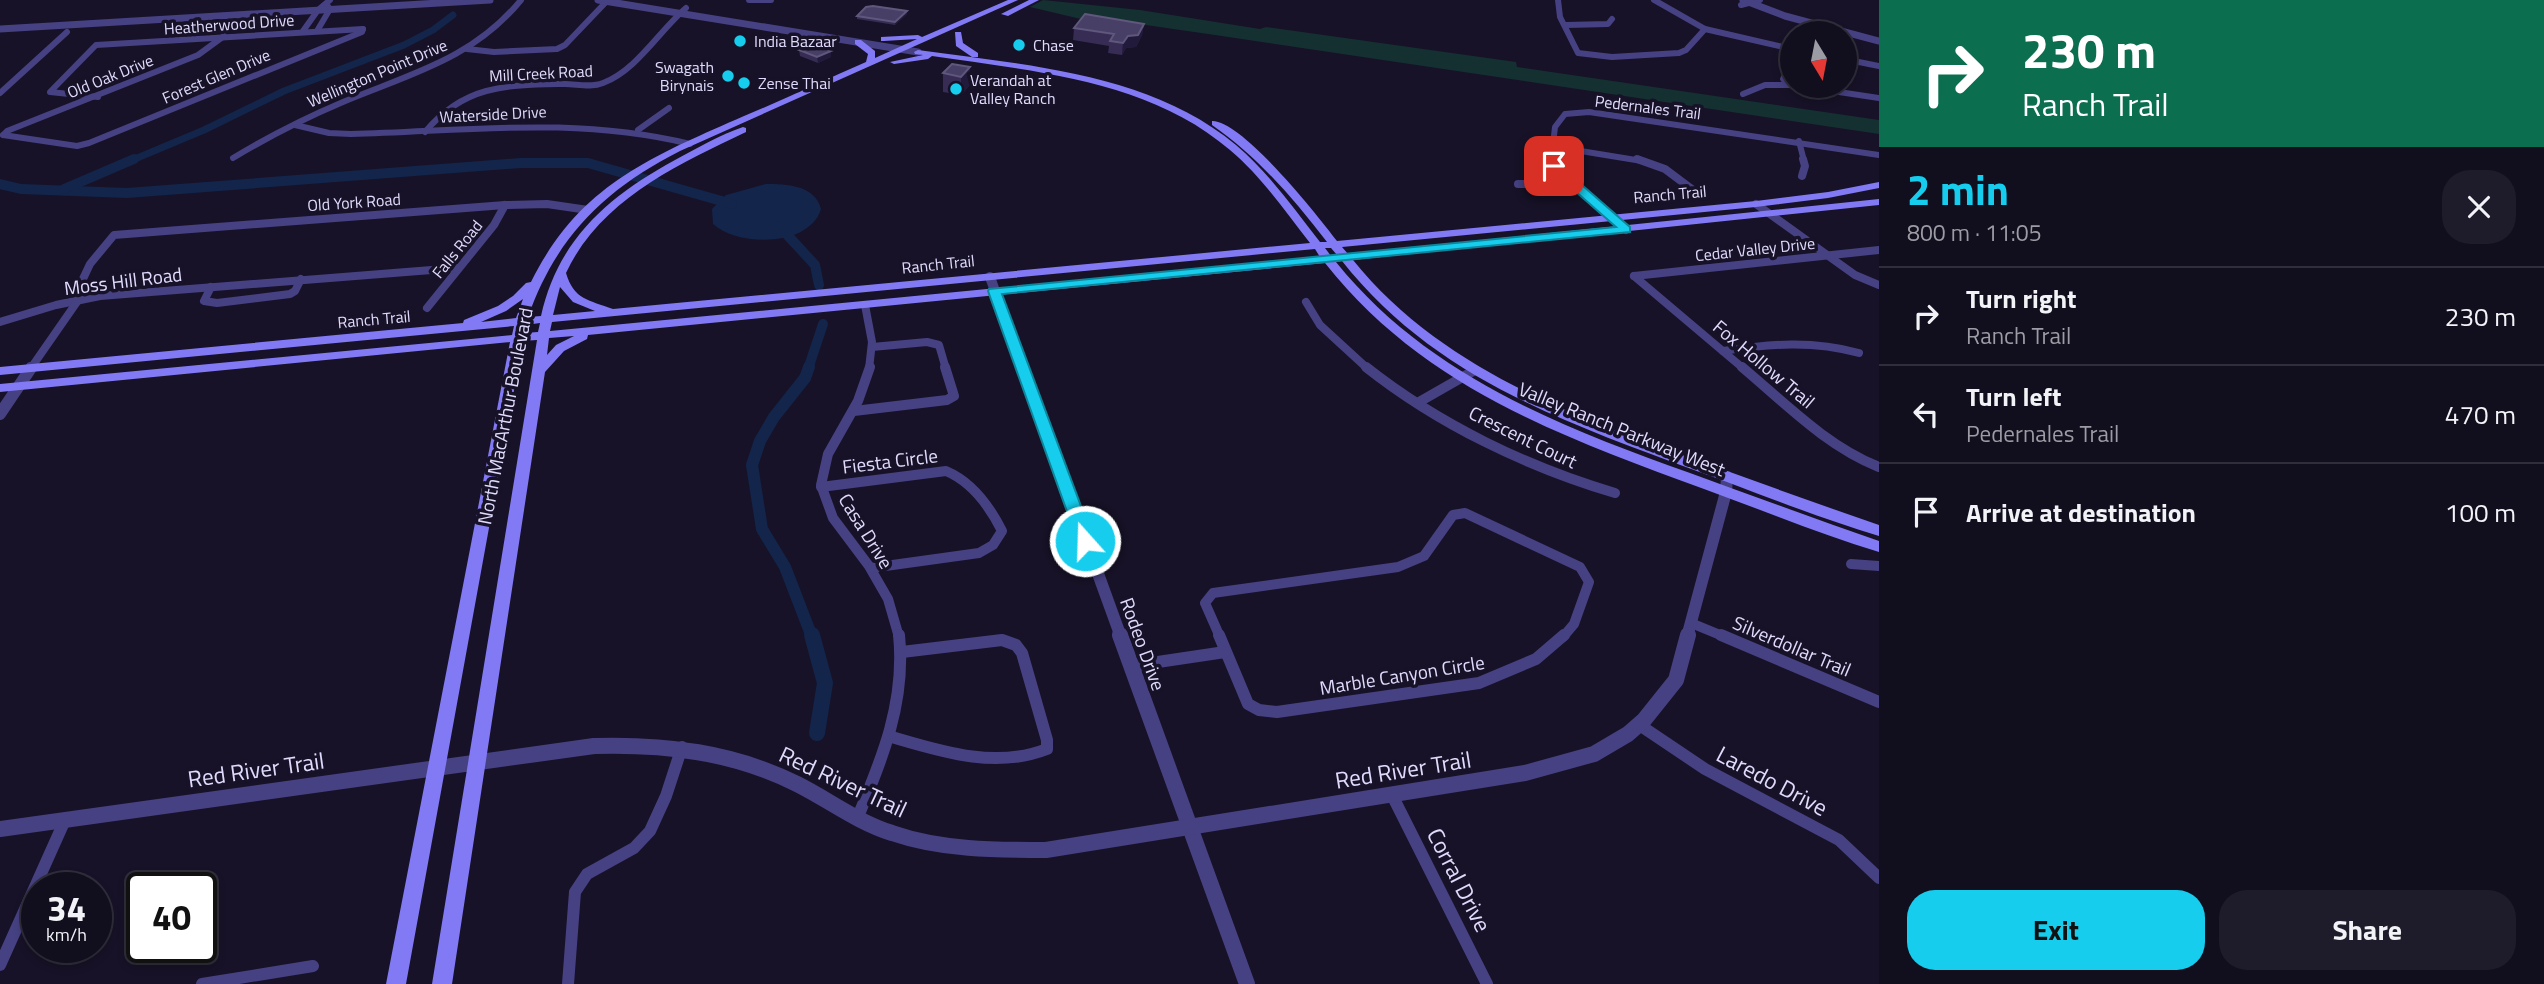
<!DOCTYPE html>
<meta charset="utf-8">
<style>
body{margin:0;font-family:"Titillium Web",sans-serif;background:#1e1c2a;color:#f1f3f6;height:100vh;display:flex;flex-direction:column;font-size:26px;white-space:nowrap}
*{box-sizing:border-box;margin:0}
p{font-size:23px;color:#9c9ca4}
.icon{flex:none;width:38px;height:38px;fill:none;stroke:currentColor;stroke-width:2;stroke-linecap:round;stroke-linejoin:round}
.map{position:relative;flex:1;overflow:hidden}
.sheet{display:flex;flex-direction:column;background:#110e1d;width:665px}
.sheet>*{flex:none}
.banner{background:#0b6e4f;color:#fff;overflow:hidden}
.needle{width:46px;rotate:170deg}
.controls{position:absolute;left:1780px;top:21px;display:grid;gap:14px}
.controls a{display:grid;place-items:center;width:77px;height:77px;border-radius:50%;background:#110e1d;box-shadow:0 4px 10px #0003,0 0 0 2px #302e3b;font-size:35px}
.speed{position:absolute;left:21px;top:872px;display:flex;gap:14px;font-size:35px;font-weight:700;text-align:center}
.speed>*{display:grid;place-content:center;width:91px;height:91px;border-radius:50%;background:#110e1d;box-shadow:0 4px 10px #0003,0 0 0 2px #302e3b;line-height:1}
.speed small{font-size:18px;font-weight:400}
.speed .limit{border:4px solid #111;border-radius:10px;background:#fff;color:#111}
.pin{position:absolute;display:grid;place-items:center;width:60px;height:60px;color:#fff;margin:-30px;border-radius:14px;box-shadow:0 4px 10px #0006}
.me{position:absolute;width:77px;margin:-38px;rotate:340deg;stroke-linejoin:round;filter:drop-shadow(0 0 5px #0008)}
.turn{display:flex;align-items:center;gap:24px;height:147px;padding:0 28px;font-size:32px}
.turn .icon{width:91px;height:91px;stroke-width:2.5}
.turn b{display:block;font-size:49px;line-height:60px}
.round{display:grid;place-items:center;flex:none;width:74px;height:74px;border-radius:28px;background:#1e1c2a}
.headline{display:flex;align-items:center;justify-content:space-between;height:119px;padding:0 28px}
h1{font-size:42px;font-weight:700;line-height:52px;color:#16cded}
.button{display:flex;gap:14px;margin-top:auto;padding:14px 28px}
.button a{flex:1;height:80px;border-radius:28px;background:#16cded;color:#111;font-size:28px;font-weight:700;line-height:80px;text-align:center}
.button a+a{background:#1e1c2a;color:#f1f3f6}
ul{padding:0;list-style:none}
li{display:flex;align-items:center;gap:21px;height:98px;padding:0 28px;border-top:2px solid #302e3b}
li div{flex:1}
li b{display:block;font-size:26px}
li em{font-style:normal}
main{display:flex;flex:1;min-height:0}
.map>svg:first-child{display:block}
.green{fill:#153031}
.water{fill:#13254a}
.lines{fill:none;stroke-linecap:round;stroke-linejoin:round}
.canal-far3{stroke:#13254a;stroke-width:7}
.canal-far2{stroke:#13254a;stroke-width:10}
.canal-far1{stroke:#13254a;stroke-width:12}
.canal{stroke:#13254a;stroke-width:16}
.minor-far3{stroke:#464182;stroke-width:6}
.minor-far2{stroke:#464182;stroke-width:8}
.minor-far1{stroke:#464182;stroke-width:10}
.minor{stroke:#464182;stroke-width:12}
.tertiary-far3{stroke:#464182;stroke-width:7}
.tertiary-far2{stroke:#464182;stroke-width:10}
.tertiary-far1{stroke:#464182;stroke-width:12}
.tertiary{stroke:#464182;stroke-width:16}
.secondary{fill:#8279f5;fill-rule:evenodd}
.wall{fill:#362c54}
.shaded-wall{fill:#221a3a}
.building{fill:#483f66;stroke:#60577d;stroke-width:2}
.route{fill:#16cded;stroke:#0e859a;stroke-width:2}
.poi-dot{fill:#16cded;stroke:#171227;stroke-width:2.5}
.labels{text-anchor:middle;stroke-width:7;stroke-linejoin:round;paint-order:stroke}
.far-street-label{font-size:16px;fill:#e0dbfc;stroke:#171227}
.far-poi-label{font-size:16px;fill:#e0dbfc;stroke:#171227;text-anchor:start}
.street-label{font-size:19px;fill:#e0dbfc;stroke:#171227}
.near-street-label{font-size:23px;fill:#e0dbfc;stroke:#171227}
</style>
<main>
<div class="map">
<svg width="1879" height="984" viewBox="0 0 1879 984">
<rect width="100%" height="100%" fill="#171227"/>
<polygon class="green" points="1043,0 1140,10 1260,29 1266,27 1516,62 1517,67 1879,120 1879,134 1215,35 1132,23 1085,20 1030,7"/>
<path class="water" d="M766,184C786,184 815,185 821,209C810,247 738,247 713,224L712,209L726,195Z"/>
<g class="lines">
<polyline class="canal-far3" points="130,161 204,130 284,91 404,45 433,30 453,15"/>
<g class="canal-far2">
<polyline points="0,184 21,189 127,193 521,163 588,163 732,204"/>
<polyline points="64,189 134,159"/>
<polyline points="779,226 815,265 819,285"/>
<polyline points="808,369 823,324"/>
</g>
<polyline class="canal-far1" points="809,367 805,378 774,417 760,441 752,465 762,529 785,567 812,637"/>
<polyline class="canal" points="812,635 825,683 817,733"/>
<g class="minor-far3">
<polyline points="749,0 771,0"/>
<polyline points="1558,0 1560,17 1578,53 1612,57 1679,53 1686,50 1705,29"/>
<polyline points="1654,0 1705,29 1792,49"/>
<polyline points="1741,5 1760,0"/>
<polyline points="1566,25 1608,24 1612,19"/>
<polyline points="303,31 318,10 330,0"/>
<polyline points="317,31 330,9 327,5"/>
<polyline points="467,49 494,52 557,49 565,45 607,1"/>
<polyline points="1844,59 1879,66"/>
<polyline points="1788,84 1783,79 1792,61"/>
<polyline points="1799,86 1879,98"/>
<polyline points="0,93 67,32"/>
<polyline points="1743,94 1765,85 1792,85"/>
<polyline points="98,97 50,92 96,45 363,29"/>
<path d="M295,125L329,133L351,134C469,131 573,116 690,144"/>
<polyline points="638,130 669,108"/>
<path d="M425,132C465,84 508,85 565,84C577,84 591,88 603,83C637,70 659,31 686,8"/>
<polyline points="3,135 77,146 89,143 362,32 363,29"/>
<polyline points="3,135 7,131 198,55 224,36"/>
<polyline points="1799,141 1804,161"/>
<polyline points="1550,146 1642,161"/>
<path d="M233,158C268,137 305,118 343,102C410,74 473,59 521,0"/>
<polyline points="1551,161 1555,127 1565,114 1589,112 1879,155"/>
</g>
<g class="minor-far2">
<polyline points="1550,159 1572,184 1626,230"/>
<polyline points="1637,159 1665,169 1693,190"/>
<polyline points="1802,176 1805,166 1803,159"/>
<polyline points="1518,184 1572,184"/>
<polyline points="1756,204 1855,275 1879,285"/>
<polyline points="1634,276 1744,369"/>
<polyline points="1634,276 1879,250"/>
<polyline points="211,287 204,301 217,303 290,294 295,291 301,279"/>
<polyline points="1306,302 1320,325 1368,369"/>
<polyline points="865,305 872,342 869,369"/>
<polyline points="427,308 494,225 505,205"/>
<polyline points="0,322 56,305 100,296 457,268"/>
<polyline points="872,347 927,342 939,345 946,369"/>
<path d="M1723,351C1770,344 1812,340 1859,353"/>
<polyline points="31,368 79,299 82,281 90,264 114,235 505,205 547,204 588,210"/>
</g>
<g class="minor-far1">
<polyline points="870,367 858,401 828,454 821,485 833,518 869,566 888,599 899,637"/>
<path d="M1366,367C1438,424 1527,467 1615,493"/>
<path d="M1742,367C1785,403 1826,446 1879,467"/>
<polyline points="1419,402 1475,370"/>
<polyline points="854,411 947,400 954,396 945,367"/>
<path d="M821,487L946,471C972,482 990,507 1002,531L993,545L979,553L871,568"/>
<polyline points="1851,564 1879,566"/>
<polyline points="1691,623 1725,637"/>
<polyline points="1220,637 1205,603 1213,593 1398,567 1424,556 1453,515 1465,513 1580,567 1589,582 1574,624 1563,637"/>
</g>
<g class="minor">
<polyline points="1219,635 1248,704 1259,710 1277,712 1479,683 1536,659 1564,635"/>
<polyline points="1721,635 1879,702"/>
<polyline points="1131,666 1225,652"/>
<polyline points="1641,726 1705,769 1839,840 1879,878"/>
<path d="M892,737C943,752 996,769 1047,749V740L1022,653L1016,645L1002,640L902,652"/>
<polyline points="1392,795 1487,984"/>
<path d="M857,819C882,759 906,702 899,635"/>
<polyline points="0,965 65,820"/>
<polyline points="202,984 313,966"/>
<polyline points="568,984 575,892 587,874 634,848 650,831 666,796 682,747"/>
</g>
<g class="tertiary-far3">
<polyline points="598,0 918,52"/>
<polyline points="1743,0 1785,16 1879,41"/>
<polyline points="0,29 490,0"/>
</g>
<polyline class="tertiary-far2" points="990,277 1023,369"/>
<g class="tertiary-far1">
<polyline points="1023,367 1121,637"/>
<polyline points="0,414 31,368"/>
<polyline points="1687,637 1726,492 1727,477"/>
</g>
<g class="tertiary">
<polyline points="1120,635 1247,984"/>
<path d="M0,829L594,746C665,744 733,752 797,784C829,800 857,822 892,833C941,850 995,850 1046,850L1525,773L1594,754L1628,734L1644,720L1676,680L1688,635"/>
</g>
<g class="secondary">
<path d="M1008,0H1018L680,151C605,189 556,237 528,317L541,316C558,239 609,196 675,160C697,148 720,135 743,127L746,128V132C677,165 600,200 566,273C574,300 589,300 613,309L1310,243C1285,211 1261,176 1230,150C1149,80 1033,71 932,56L928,59L894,64L890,62L923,55L915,54L914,52L918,50C1025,65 1150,73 1236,145C1269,173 1294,209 1320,242H1327C1292,197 1258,157 1212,125V121C1242,120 1318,216 1337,241L1756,201L1828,192L1879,182V188L1828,198L1756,207L1342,247L1348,254L1879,199V205L1353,260C1438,365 1564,413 1688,457C1752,480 1815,503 1879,525V536C1816,517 1755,492 1694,470C1561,421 1433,376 1342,261L1336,262C1426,374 1558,426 1690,473C1753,496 1816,519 1879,541V552C1820,534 1762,510 1704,489C1560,436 1423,387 1325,263L588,335L587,339L564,351L545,372L452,984H432L537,340L523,341L406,984H386L510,342L0,392V384L512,335L514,326L0,375V367L463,323L464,320L498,306L513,296L526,283L531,282C579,185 651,157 744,116C785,99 825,80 866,62L868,54L855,44V40H861L875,51V58L917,39L884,41H881V37L918,35L922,37ZM1325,248H1331L1337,255L1331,256ZM1315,249L1320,257L550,331L552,322ZM560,287L573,302L595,311L553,315ZM523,299L516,318L481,322L506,311ZM540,323L538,332L524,333L526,325ZM574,336L556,345L547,355L549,338Z"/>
<polygon points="1029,0 1039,0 1008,16 1001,14"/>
<polygon points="955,32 961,32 963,43 978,53 978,57 972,57 956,46"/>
</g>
</g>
<g class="wall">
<polygon points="907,14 895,25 857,19 857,16"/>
<polygon points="1144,24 1142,35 1136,47 1126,48 1122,55 1108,53 1109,46 1073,40 1074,28"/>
<polygon points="799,50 831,51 831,57 818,63 800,56"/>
<polygon points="952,64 970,85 961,95 943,92 943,73"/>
</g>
<g class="shaded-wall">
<polygon points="907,11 907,14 895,25 895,22"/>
<polygon points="1144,24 1142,35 1136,47 1126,48 1122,55 1123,43 1128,36"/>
<polygon points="831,51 831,57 818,63 817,57"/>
<polygon points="970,67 970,85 961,95 961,77"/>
</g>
<g class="building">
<polygon points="873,6 907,11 895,22 857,16 866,7"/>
<polygon points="1085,14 1144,24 1138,35 1128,36 1123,43 1110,41 1114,34 1074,28"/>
<polygon points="813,44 831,51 817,57 799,50"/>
<polygon points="952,64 970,67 961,77 943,73"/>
</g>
<polygon class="route" points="1550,164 1558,164 1630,227 1630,232 1002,294 1094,541 1091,545 1079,545 988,291 989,289 1616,227 1550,169"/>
<g class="poi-dot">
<circle cx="740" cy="41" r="7"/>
<circle cx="1019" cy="45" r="7"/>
<circle cx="728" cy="76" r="7"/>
<circle cx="744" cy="83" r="7"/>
<circle cx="956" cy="89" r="7"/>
</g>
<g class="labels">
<g class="far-street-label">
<text transform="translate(229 24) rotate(-4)" y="6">Heatherwood Drive</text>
<text transform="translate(377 73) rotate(-23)" y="6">Wellington Point Drive</text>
<text transform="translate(541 73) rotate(-3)" y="6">Mill Creek Road</text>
<text transform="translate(110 76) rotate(-22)" y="6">Old Oak Drive</text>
<text transform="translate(216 76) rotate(-23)" y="6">Forest Glen Drive</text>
<text transform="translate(1648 107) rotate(7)" y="6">Pedernales Trail</text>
<text transform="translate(493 114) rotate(-3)" y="6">Waterside Drive</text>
<text transform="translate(1670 194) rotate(-5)" y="6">Ranch Trail</text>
<text transform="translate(354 202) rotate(-4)" y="6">Old York Road</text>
<text transform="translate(457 249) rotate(-51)" y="6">Falls Road</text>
<text transform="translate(1755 249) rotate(-6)" y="6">Cedar Valley Drive</text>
<text transform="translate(938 264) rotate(-6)" y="6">Ranch Trail</text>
<text transform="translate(374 319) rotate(-5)" y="6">Ranch Trail</text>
</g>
<g class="far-poi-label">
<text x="754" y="47">India Bazaar</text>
<text x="1033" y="51">Chase</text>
<text x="714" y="73" text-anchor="end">Swagath<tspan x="714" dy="18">Birynais</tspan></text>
<text x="970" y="86">Verandah at<tspan x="970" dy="18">Valley Ranch</tspan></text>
<text x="758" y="89">Zense Thai</text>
</g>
<g class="street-label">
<text transform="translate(123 281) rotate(-7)" y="7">Moss Hill Road</text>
<text transform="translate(1764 364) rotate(40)" y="7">Fox Hollow Trail</text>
<text transform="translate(505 416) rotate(-79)" y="7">North MacArthur Boulevard</text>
<text transform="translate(1622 429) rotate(22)" y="7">Valley Ranch Parkway West</text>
<text transform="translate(1523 437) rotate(26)" y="7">Crescent Court</text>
<text transform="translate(890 461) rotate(-7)" y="7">Fiesta Circle</text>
<text transform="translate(866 531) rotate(58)" y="7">Casa Drive</text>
<text transform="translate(1143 644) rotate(70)" y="7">Rodeo Drive</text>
<text transform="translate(1792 646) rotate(23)" y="7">Silverdollar Trail</text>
<text transform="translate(1402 675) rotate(-9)" y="7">Marble Canyon Circle</text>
</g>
<g class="near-street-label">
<text transform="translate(256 770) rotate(-8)" y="8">Red River Trail</text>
<text transform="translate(1403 770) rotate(-9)" y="8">Red River Trail</text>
<text transform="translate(1772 781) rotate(28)" y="8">Laredo Drive</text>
<text transform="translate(843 782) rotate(25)" y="8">Red River Trail</text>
<text transform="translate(1459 880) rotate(63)" y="8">Corral Drive</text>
</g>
</g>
</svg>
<div class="controls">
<a><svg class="needle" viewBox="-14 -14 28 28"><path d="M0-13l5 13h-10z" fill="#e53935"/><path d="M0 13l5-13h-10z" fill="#9c9ca4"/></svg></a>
</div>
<div class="speed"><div>34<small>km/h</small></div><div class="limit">40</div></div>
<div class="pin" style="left:1554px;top:166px;background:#d93025"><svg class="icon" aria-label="arrive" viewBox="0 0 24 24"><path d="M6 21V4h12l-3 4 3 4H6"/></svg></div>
<svg class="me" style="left:1085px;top:541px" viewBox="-20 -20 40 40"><circle r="17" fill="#16cded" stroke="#fff" stroke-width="3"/><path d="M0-11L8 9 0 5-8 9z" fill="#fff"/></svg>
</div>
<section class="sheet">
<div class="banner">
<div class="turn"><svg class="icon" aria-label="right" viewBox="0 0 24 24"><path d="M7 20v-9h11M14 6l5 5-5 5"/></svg><div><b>230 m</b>Ranch Trail</div></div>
</div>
<div class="headline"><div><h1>2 min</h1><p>800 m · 11:05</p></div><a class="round"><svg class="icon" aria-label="close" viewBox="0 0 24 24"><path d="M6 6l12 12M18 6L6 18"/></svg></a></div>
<ul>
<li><svg class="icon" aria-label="right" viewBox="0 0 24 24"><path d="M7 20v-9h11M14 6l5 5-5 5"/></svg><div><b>Turn right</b><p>Ranch Trail</p></div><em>230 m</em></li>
<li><svg class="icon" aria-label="left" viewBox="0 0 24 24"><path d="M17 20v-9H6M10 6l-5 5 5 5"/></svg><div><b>Turn left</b><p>Pedernales Trail</p></div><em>470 m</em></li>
<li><svg class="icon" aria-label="arrive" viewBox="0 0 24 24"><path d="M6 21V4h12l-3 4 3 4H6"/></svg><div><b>Arrive at destination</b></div><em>100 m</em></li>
</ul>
<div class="button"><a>Exit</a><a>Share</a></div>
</section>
</main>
